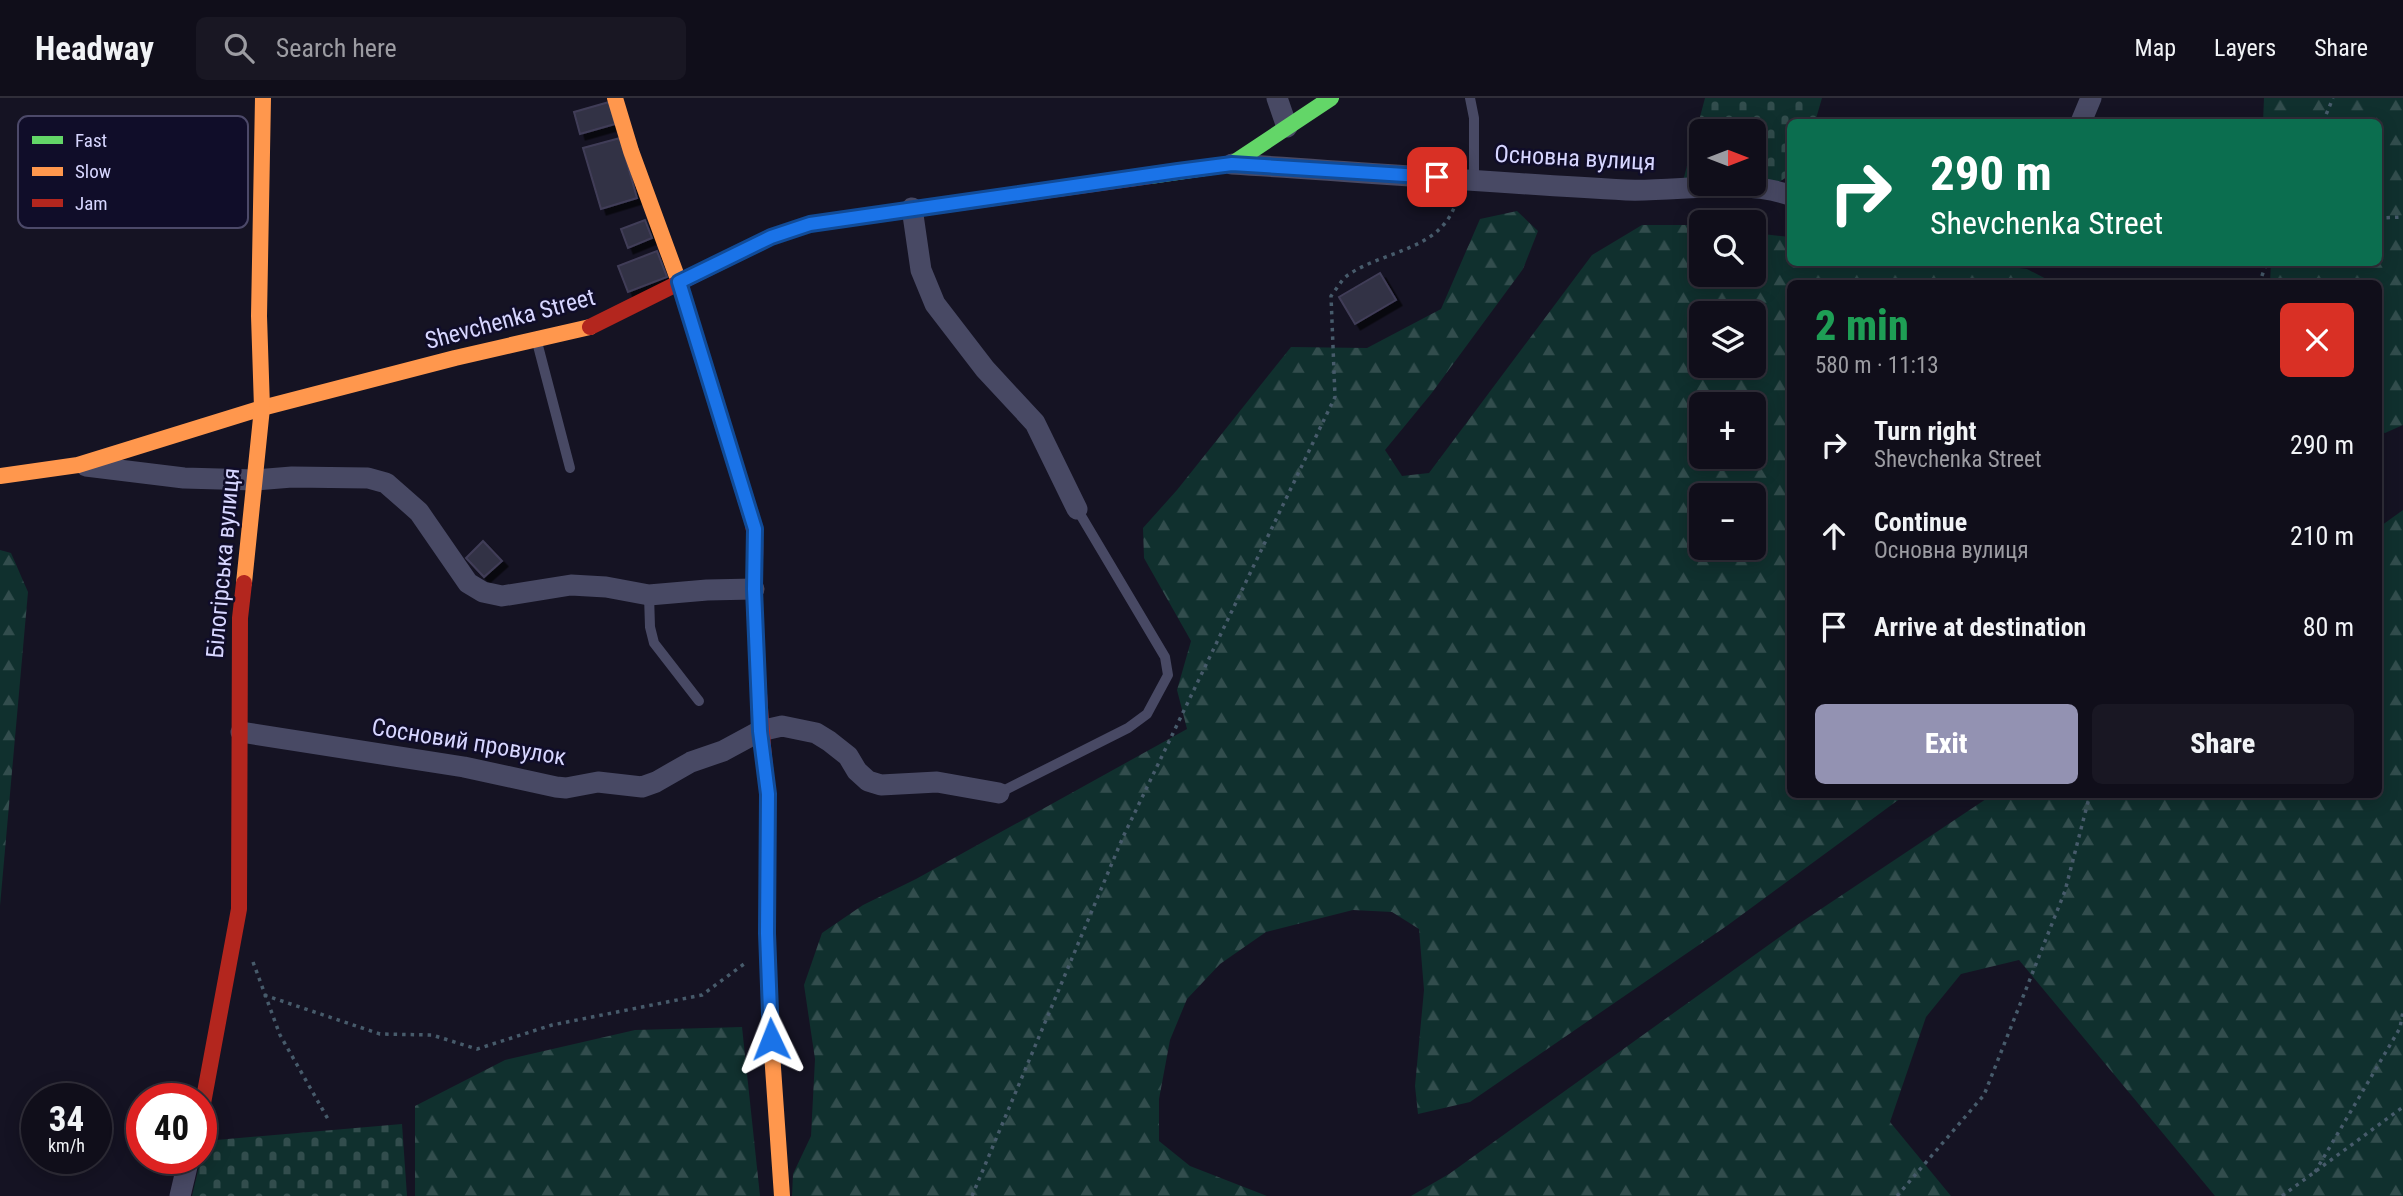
<!DOCTYPE html>
<meta charset="utf-8">
<style>
body{margin:0;font-family:"Roboto Condensed",sans-serif;background:#191723;color:#f1f3f6;height:100vh;display:flex;flex-direction:column;font-size:26px;white-space:nowrap}
*{box-sizing:border-box;margin:0}
p{font-size:23px;color:#9c9ca2}
.icon{flex:none;width:38px;height:38px;fill:none;stroke:currentColor;stroke-width:2;stroke-linecap:round;stroke-linejoin:round}
.map{position:relative;flex:1;overflow:hidden}
.details{position:absolute;left:1787px;top:182px;width:595px;height:518px;display:flex;flex-direction:column;background:#100e1a;border-radius:10px;box-shadow:0 4px 18px #0003,0 0 0 2px #302e39}
.details>*{flex:none}
.banner{position:absolute;left:1787px;top:21px;width:595px;height:147px;border-radius:10px;box-shadow:0 4px 18px #0003,0 0 0 2px #302e39;background:#0b6e4f;color:#fff;overflow:hidden}
.needle{width:46px;rotate:90deg}
.tools{position:absolute;left:1689px;top:21px;display:grid;gap:14px}
.tools a{display:grid;place-items:center;width:77px;height:77px;border-radius:10px;background:#100e1a;box-shadow:0 4px 18px #0003,0 0 0 2px #302e39;font-size:35px}
.speed{position:absolute;left:21px;top:985px;display:flex;gap:14px;font-size:35px;font-weight:700;text-align:center}
.speed>*{display:grid;place-content:center;width:91px;height:91px;border-radius:50%;background:#100e1a;box-shadow:0 4px 18px #0003,0 0 0 2px #302e39;line-height:1}
.speed small{font-size:18px;font-weight:400}
.speed .limit{border:10px solid #d22;background:#fff;color:#111}
.pin{position:absolute;display:grid;place-items:center;width:60px;height:60px;color:#fff;margin:-30px;border-radius:14px;box-shadow:0 4px 10px #0006}
.me{position:absolute;width:77px;margin:-38px;rotate:358deg;stroke-linejoin:round;filter:drop-shadow(0 0 5px #0008)}
.turn{display:flex;align-items:center;gap:24px;height:147px;padding:0 28px;font-size:32px}
.turn .icon{width:91px;height:91px;stroke-width:2.5}
.turn b{display:block;font-size:49px;line-height:60px}
.round{display:grid;place-items:center;flex:none;width:74px;height:74px;border-radius:10px;background:#191723}
.summary{display:flex;align-items:center;justify-content:space-between;height:119px;padding:0 28px}
h1{font-size:42px;font-weight:800;line-height:52px;color:#1e9e55}
.button{display:flex;gap:14px;margin-top:auto;padding:14px 28px}
.button a{flex:1;height:80px;border-radius:10px;background:#9392b2;color:#fff;font-size:28px;font-weight:800;line-height:80px;text-align:center}
.button a+a{background:#191723;color:#f1f3f6}
ul{padding:0;list-style:none}
li{display:flex;align-items:center;gap:21px;height:91px;padding:0 28px}
li div{flex:1}
li b{display:block;font-size:26px}
li em{font-style:normal}
header{display:flex;align-items:center;gap:42px;box-sizing:border-box;height:98px;padding:0 35px;background:#100e1a;border-bottom:2px solid #302e39}
header strong{font-size:33px}
nav{display:flex;gap:38px;margin-inline-start:auto;font-size:24px}
.search{width:490px;height:63px;background:#191723;display:flex;align-items:center;gap:18px;box-sizing:border-box;padding:0 24px;border-radius:10px;color:#9c9ca2;font-size:26px}
.map>svg:first-child{display:block}
.forest{fill:url(#forest-firs);fill-rule:evenodd}
.cemetery{fill:url(#cemetery-stones)}
.building{fill:#333145;stroke:#413e58;stroke-width:2;filter:url(#shadow)}
.lines{fill:none;stroke-linecap:round;stroke-linejoin:round}
.path{stroke:#475b6b;stroke-width:3.5;stroke-dasharray:3.5 5;stroke-linecap:butt}
.lane{stroke:#484964;stroke-width:10}
.street{stroke:#484964;stroke-width:21}
.fast{stroke:#63d668;stroke-width:16}
.slow{stroke:#ff974d;stroke-width:16}
.jam{stroke:#b3261e;stroke-width:16}
.route-casing{stroke:#114b97;stroke-width:18}
.route{stroke:#1a73e8;stroke-width:12}
.labels{text-anchor:middle;stroke-width:5;stroke-linejoin:round;paint-order:stroke}
.street-label{font-size:24px;fill:#d7d6ff;stroke:#100d29}
.key{fill:#100d29;stroke:#4c4969;stroke-width:2}
.key-label{font-size:19px;fill:#d7d6ff}
</style>
<header>
<strong>Headway</strong>
<div class="search"><svg class="icon" aria-label="search" viewBox="0 0 24 24"><circle cx="10" cy="10" r="6"/><path d="M15 15l6 6"/></svg>Search here</div>
<nav><a>Map</a><a>Layers</a><a>Share</a></nav>
</header>
<div class="map">
<svg width="2403" height="1098" viewBox="0 0 2403 1098">
<defs>
<pattern id="forest-firs" width="22" height="20" patternUnits="userSpaceOnUse" patternTransform="scale(1.75)"><rect width="22" height="20" fill="#10302e"/><path d="M5 1l3.5 6h-7zM16 11l3.5 6h-7z" fill="#324d4d"/></pattern>
<pattern id="cemetery-stones" width="16" height="16" patternUnits="userSpaceOnUse" patternTransform="scale(1.75)"><rect width="16" height="16" fill="#10302e"/><path d="M2 7V4a2 2 0 0 1 4 0v3zM10 15v-3a2 2 0 0 1 4 0v3z" fill="#324d4d"/></pattern>
<filter id="shadow"><feDropShadow dx="5.5" dy="5.5" stdDeviation="0" flood-color="#0009"/></filter>
</defs>
<rect width="100%" height="100%" fill="#151323"/>
<g class="forest">
<polygon points="2264,0 2403,0 2403,327 2385,335 2378,332 2378,186 2270,185 2271,165 2378,164 2378,24 2263,24"/>
<path d="M1517,113L1538,133L1523,171L1431,296L1385,352L1402,378L1429,375L1592,157L1642,127H1701V177H1754V135L1790,139V164L1975,165L2027,171L2054,185L1790,186V696L1905,697L1728,827L1470,1004L1418,1016L1415,988L1424,892L1419,831L1392,814L1353,812L1266,834L1220,866L1187,901L1170,942L1159,1001V1043L1190,1068L1267,1098H792L793,1076L811,1038L815,961L804,887L822,835L863,807L916,781L1187,631L1177,592L1191,543L1144,460L1143,430L1177,392L1291,249L1367,250L1441,211L1480,121ZM1701,215H1754V268H1701ZM1701,306H1754V359H1701ZM1701,397H1754V450H1701Z"/>
<polygon points="2403,412 2403,1098 2215,1098 2019,862 1961,876 1926,919 1890,1024 1951,1098 1411,1098 1449,1076 1788,833 1992,697 2378,696 2378,430"/>
<polygon points="0,452 11,455 28,494 0,808"/>
<polygon points="742,929 760,1098 415,1098 415,1008 505,962 635,932"/>
</g>
<g class="cemetery">
<polygon points="1705,0 1822,0 1815,24 1790,24 1790,77 1779,84 1754,81 1754,33 1701,33 1701,81 1683,83"/>
<polygon points="402,1026 407,1098 192,1098 205,1043"/>
</g>
<g class="building">
<polygon points="609,4 615,26 580,36 574,14"/>
<polygon points="620,40 637,100 601,111 583,50"/>
<polygon points="645,122 652,140 628,150 621,131"/>
<polygon points="657,153 667,179 628,194 618,168"/>
<polygon points="1380,175 1396,202 1355,226 1339,199"/>
<polygon points="483,443 502,463 484,479 466,460"/>
</g>
<g class="lines">
<g class="path">
<polyline points="2323,24 2333,0"/>
<polyline points="2378,120 2403,119"/>
<polyline points="2259,186 2267,164"/>
<polyline points="253,864 280,937 328,1021"/>
<polyline points="264,897 380,936 432,937 477,951 552,927 702,897 744,866"/>
<polyline points="2315,1074 2400,930 2403,913"/>
<path d="M972,1098L1123,739L1335,299L1331,198C1336,192 1341,182 1348,177C1386,151 1443,153 1457,101"/>
<polyline points="1897,1098 1984,997 2065,793 2090,696"/>
<polyline points="2282,1098 2403,1009"/>
</g>
<g class="lane">
<polyline points="1470,0 1474,20 1474,81"/>
<polyline points="537,244 570,370"/>
<polyline points="649,497 650,529 654,545 699,603"/>
<polyline points="999,695 1128,630 1147,616 1168,577 1165,559 1077,411"/>
</g>
<g class="street">
<polyline points="1277,0 1287,29"/>
<polyline points="2081,24 2091,0"/>
<path d="M1232,66C1363,74 1494,85 1626,92C1679,94 1738,80 1790,97"/>
<polyline points="912,110 921,172 935,206 985,271 1035,325 1077,411"/>
<polyline points="86,368 184,380 255,382 292,379 368,380 386,385 419,414 468,485 483,494 502,498 571,487 606,489 649,497 707,492 754,491"/>
<polyline points="241,634 464,669 556,689 566,690 598,684 642,689 656,684 691,664 723,653 760,633 782,628 816,635 829,643 848,658 857,673 868,683 881,687 937,684 999,695"/>
<polyline points="180,1098 189,1060"/>
</g>
<polyline class="fast" points="1150,78 1232,66 1331,0"/>
<g class="slow">
<polyline points="615,0 631,53 679,184 751,419"/>
<polyline points="0,378 78,367 262,310 455,260 590,229"/>
<polyline points="244,485 262,310 259,218 263,0"/>
<polyline points="768,696 767,835 771,941 782,1098"/>
</g>
<g class="jam">
<polyline points="590,229 771,139 810,126 1150,78"/>
<path d="M751,419C759,444 753,472 754,498C757,565 760,630 768,696"/>
<polyline points="201,1016 239,811 240,520 244,485"/>
</g>
</g>
<g class="lines">
<g class="route-casing">
<polyline id="route" points="771,941 767,835 768,696 760,633 754,491 755,431 679,184 771,139 810,126 1178,73 1232,66 1437,79"/>
</g>
<use href="#route" class="route"/>
</g>
<g class="labels">
<g class="street-label">
<text transform="translate(1575 60) rotate(3)" y="8">Основна вулиця</text>
<text transform="translate(510 221) rotate(-15)" y="8">Shevchenka Street</text>
<text transform="translate(223 465) rotate(-85)" y="8">Білогірська вулиця</text>
<text transform="translate(469 644) rotate(9)" y="8">Сосновий провулок</text>
</g>
</g>
<rect x="18" y="18" width="230" height="112" rx="10" class="key"/>
<rect x="32" y="38" width="31" height="8" fill="#63d668"/>
<rect x="32" y="69" width="31" height="9" fill="#ff974d"/>
<rect x="32" y="101" width="31" height="8" fill="#b3261e"/>
<g class="key-label">
<text x="75" y="49">Fast</text>
<text x="75" y="80">Slow</text>
<text x="75" y="112">Jam</text>
</g>
</svg>
<div class="tools">
<a><svg class="needle" viewBox="-14 -14 28 28"><path d="M0-13l5 13h-10z" fill="#e53935"/><path d="M0 13l5-13h-10z" fill="#9c9ca2"/></svg></a>
<a><svg class="icon" aria-label="search" viewBox="0 0 24 24"><circle cx="10" cy="10" r="6"/><path d="M15 15l6 6"/></svg></a>
<a><svg class="icon" aria-label="layers" viewBox="0 0 24 24"><path d="M12 4l9 5-9 5-9-5zM3 14l9 5 9-5"/></svg></a>
<a>+</a>
<a>−</a>
</div>
<div class="speed"><div>34<small>km/h</small></div><div class="limit">40</div></div>
<div class="pin" style="left:1437px;top:79px;background:#d93025"><svg class="icon" aria-label="arrive" viewBox="0 0 24 24"><path d="M6 21V4h12l-3 4 3 4H6"/></svg></div>
<svg class="me" style="left:771px;top:941px" viewBox="-20 -20 40 40"><path d="M0-17L14 15 0 8-14 15z" fill="#1a73e8" stroke="#fff" stroke-width="4"/></svg>
<div class="banner">
<div class="turn"><svg class="icon" aria-label="right" viewBox="0 0 24 24"><path d="M7 20v-9h11M14 6l5 5-5 5"/></svg><div><b>290 m</b>Shevchenka Street</div></div>
</div>
<section class="details">
<div class="summary"><div><h1>2 min</h1><p>580 m · 11:13</p></div><a class="round" style="background:#d93025;color:#fff"><svg class="icon" aria-label="close" viewBox="0 0 24 24"><path d="M6 6l12 12M18 6L6 18"/></svg></a></div>
<ul>
<li><svg class="icon" aria-label="right" viewBox="0 0 24 24"><path d="M7 20v-9h11M14 6l5 5-5 5"/></svg><div><b>Turn right</b><p>Shevchenka Street</p></div><em>290 m</em></li>
<li><svg class="icon" aria-label="ahead" viewBox="0 0 24 24"><path d="M12 20V5M6 11l6-6 6 6"/></svg><div><b>Continue</b><p>Основна вулиця</p></div><em>210 m</em></li>
<li><svg class="icon" aria-label="arrive" viewBox="0 0 24 24"><path d="M6 21V4h12l-3 4 3 4H6"/></svg><div><b>Arrive at destination</b></div><em>80 m</em></li>
</ul>
<div class="button"><a>Exit</a><a>Share</a></div>
</section>
</div>
